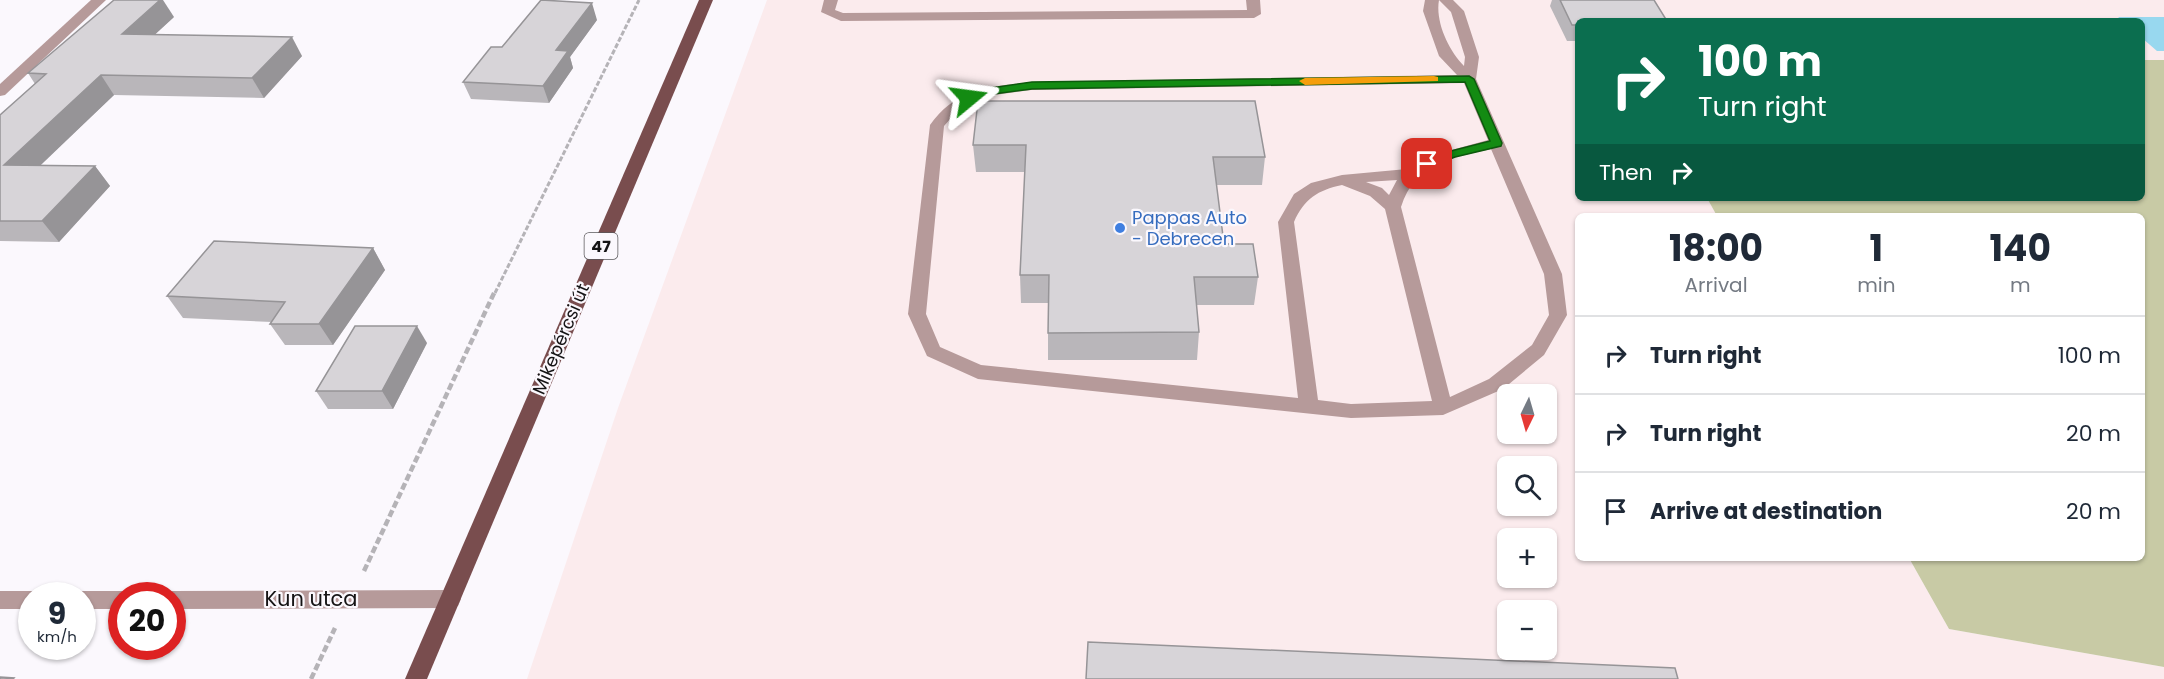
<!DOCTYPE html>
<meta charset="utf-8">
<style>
body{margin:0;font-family:Poppins,sans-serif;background:#f6f6f7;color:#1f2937;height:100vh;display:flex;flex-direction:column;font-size:22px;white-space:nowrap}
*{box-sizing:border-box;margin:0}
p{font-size:20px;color:#747a83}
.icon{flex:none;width:33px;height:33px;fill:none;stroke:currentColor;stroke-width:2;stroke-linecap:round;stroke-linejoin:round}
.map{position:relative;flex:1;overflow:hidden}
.sheet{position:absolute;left:1575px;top:213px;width:570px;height:348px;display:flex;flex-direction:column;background:#fff;border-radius:9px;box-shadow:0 2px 4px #0004}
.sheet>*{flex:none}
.banner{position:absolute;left:1575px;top:18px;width:570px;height:183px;border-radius:9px;box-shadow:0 2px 4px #0004;background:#0b6e4f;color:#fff;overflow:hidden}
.needle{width:39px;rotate:185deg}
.fabs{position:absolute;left:1497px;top:384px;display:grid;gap:12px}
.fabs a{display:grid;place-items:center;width:60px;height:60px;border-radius:9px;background:#fff;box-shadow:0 2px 4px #0004;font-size:30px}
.speed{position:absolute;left:18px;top:582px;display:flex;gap:12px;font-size:30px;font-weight:700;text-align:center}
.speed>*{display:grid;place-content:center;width:78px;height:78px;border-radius:50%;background:#fff;box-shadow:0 2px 4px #0004;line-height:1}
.speed small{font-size:15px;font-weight:400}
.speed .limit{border:9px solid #d22;background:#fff;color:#111}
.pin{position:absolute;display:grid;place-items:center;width:51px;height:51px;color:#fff;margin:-26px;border-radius:12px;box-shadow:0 3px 9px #0006}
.me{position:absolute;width:66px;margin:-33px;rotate:74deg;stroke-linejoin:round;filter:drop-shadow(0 0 4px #0008)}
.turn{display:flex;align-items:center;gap:21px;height:126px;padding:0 24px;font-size:27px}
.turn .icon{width:78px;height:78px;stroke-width:2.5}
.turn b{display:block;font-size:42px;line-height:51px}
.then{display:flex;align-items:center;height:57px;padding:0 24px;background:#0003;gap:12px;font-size:22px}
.eta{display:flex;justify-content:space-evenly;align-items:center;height:102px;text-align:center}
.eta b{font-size:36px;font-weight:700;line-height:42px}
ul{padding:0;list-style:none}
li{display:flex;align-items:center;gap:18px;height:78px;padding:0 24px;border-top:2px solid #e0e1e3}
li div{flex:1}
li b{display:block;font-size:22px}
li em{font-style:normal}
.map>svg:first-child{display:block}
.commercial{fill:#fbebed;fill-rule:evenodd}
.green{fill:#c8caa5}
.water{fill:#98d8ef}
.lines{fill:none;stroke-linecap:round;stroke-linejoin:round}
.path-far1{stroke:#b5b3b7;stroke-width:3;stroke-dasharray:5 2;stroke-linecap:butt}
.path{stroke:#b5b3b7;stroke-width:4.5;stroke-dasharray:7 3;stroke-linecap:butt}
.lane{fill:#b69a9a;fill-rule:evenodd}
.street{fill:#b69a9a;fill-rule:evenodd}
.primary{fill:#794d4e;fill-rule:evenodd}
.wall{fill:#b9b6ba}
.shaded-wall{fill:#969497}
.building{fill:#d7d4d8;stroke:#969497;stroke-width:1.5}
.route{fill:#138b12;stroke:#0c5a0c;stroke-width:1.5}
.slow{fill:#f59e0b}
.shop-dot{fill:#3f7fe0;stroke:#fbf8fd;stroke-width:2}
.labels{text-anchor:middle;stroke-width:4.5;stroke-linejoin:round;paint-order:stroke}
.shield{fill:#fbf8fd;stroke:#5a585b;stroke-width:1.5}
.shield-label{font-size:16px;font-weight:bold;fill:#151415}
.shop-label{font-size:18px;fill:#366cbe;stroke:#fbf8fd;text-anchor:start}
.street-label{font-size:18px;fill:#151415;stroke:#fbf8fd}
.near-street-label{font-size:21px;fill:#151415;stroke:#fbf8fd}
</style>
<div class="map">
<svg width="2164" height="679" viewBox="0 0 2164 679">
<rect width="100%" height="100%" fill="#fbf8fd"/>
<path class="commercial" d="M767,0H2164V60H2142V21H1578V198H1707L1717,216H1578V558H1909L1949,629L2164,667V679H527L618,408ZM1508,394H1546V434H1508ZM1508,466H1546V506H1508ZM1508,538H1546V578H1508ZM1508,610H1546V650H1508Z"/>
<polygon class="green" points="2142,60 2164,60 2164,667 1949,629 1909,558 2142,558 2142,216 1717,216 1707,198 2142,198"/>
<polygon class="water" points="2118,17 2164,17 2164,51 2157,51 2142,38 2142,21 2123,21"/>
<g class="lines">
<polyline class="path-far1" points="495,293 639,0"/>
<g class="path">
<polyline points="364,571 495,291"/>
<polyline points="311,679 335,628"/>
</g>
<g class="lane">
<polygon points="824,0 838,0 835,10 843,13 1247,10 1246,0 1260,0 1261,14 1254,18 841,21 821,12"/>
<path d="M1425,0H1439C1435,22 1449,51 1464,66L1465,57L1451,12L1439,0H1453L1464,11L1479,57L1476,79L1562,274L1567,315L1544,355L1503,389L1443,415L1351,418L978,379L927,356L908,314L930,125C956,88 989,87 1031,82L1457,75L1439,56L1423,11ZM1464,83L1488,140L1437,154L1407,169L1342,175L1311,183L1294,194L1278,222L1298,398L981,365L940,347L926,314L944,126L960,108L987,96L1031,90ZM1491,149L1544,274L1549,315L1532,345L1489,379L1450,397L1401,207C1415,163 1450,158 1491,149ZM1397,180L1389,195L1382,188L1366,182ZM1342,185L1370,196L1385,209L1432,401L1351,404L1318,400L1294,222C1304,199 1318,190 1342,185Z"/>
</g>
<g class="street">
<polygon points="91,0 106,0 5,95 0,96 0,84"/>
<polygon points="450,590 458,592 461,599 458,606 450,608 172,609 172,596 163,596 172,591"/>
<polygon points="0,591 32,591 41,596 32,596 32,609 0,609"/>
<polygon points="82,591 122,591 131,596 122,596 122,609 82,609 82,596 73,596"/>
</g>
<polygon class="primary" points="699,0 713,0 427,679 405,679"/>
</g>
<g class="wall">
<polygon points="1552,0 1654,0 1578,21 1578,41 1567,41 1550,6"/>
<polygon points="174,17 155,34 302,56 264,98 114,95 40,165 95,166 110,186 59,242 0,241 0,115 35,84 28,73"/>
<polygon points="597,20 570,57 573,68 549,103 471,99 463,82 502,47"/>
<polygon points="978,101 1265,157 1262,185 1216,185 1224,244 1258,277 1254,305 1196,305 1199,332 1197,360 1048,360 1048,303 1021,303 1020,275 1025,172 976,172 973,145"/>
<polygon points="373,248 385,270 333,345 285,345 270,324 272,322 183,318 167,296"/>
<polygon points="427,343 393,409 328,409 316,391"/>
</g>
<g class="shaded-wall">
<polygon points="160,0 163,0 174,17 135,53 122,34"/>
<polygon points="592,3 597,20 570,57 573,68 549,103 543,86 556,50"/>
<polygon points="292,37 302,56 264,98 252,78"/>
<polygon points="101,75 114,95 20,185 4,165"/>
<polygon points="95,166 110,186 59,242 42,221"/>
<polygon points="373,248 385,270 333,345 319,324"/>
<polygon points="417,326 427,343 393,409 382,391"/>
</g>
<g class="building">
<polygon points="114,0 160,0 122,34 292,37 252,78 101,75 4,165 95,166 42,221 0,221 0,115 46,74 28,73"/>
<polygon points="541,0 592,3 556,50 568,51 543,86 463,82 491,47 502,47"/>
<polygon points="1560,0 1654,0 1667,21 1578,21 1578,25 1572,25"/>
<polygon points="978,101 1255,101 1265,157 1213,157 1224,244 1253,244 1258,277 1194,277 1199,332 1048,333 1049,275 1020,275 1026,145 973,145"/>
<polygon points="214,241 373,248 319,324 270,324 285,302 167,296"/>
<polygon points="355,326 417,326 382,391 316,391"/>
<polygon points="1088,642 1675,668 1678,679 1086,679"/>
<polygon points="0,677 14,678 13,679 0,679"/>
</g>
<polygon class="route" points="1469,76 1474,79 1502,143 1501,146 1455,157 1427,168 1423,167 1423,161 1447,152 1490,141 1465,82 1032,89 986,95 969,102 964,98 984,89 1032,82"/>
<polygon class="slow" points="1434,76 1438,77 1438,81 1305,85 1299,81 1305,78"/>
<circle class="shop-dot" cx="1120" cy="228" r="6"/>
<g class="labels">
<rect class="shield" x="584.5" y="233" width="33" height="26" rx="4.5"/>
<g class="shield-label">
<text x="601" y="252">47</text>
</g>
<g class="shop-label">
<text x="1132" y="224">Pappas Auto<tspan x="1132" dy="21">- Debrecen</tspan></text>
</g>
<g class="street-label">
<text transform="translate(561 339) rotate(-67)" y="6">Mikepércsi út</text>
</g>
<g class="near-street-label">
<text x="311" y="606">Kun utca</text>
</g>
</g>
</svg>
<div class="fabs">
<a><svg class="needle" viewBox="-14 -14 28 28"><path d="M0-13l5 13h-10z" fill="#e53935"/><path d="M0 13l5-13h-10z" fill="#747a83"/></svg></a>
<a><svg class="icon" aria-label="search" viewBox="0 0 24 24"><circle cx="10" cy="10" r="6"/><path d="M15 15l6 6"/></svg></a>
<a>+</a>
<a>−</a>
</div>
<div class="speed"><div>9<small>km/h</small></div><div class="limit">20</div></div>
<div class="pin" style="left:1427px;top:164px;background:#d93025"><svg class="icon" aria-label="arrive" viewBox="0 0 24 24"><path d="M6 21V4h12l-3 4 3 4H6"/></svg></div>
<svg class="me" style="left:969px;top:98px" viewBox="-20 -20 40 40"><path d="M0-17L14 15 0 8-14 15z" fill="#138b12" stroke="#fff" stroke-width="4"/></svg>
<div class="banner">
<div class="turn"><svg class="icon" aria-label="right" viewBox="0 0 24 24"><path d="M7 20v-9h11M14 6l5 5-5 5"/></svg><div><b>100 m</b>Turn right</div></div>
<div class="then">Then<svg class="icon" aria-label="right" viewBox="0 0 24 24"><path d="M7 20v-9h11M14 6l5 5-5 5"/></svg></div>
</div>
<section class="sheet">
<div class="eta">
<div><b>18:00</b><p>Arrival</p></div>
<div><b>1</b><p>min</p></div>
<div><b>140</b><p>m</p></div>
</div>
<ul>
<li><svg class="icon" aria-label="right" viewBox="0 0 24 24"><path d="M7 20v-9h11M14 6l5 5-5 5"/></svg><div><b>Turn right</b></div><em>100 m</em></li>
<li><svg class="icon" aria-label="right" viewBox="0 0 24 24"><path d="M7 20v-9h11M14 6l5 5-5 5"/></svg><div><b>Turn right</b></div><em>20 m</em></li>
<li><svg class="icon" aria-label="arrive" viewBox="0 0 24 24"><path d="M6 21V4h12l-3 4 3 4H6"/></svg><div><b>Arrive at destination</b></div><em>20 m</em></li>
</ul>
</section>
</div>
